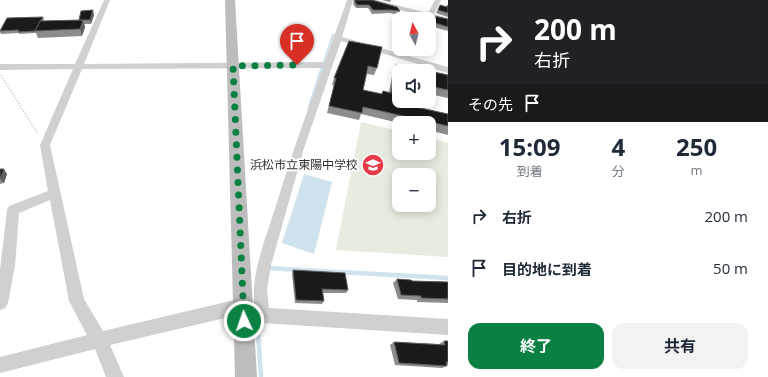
<!DOCTYPE html>
<html lang="ja">
<meta charset="utf-8">
<style>
body{margin:0;font-family:"Open Sans","Noto Sans JP",sans-serif;background:#f2f2f3;color:#1f2937;height:100vh;display:flex;flex-direction:column;font-size:15px;white-space:nowrap}
*{box-sizing:border-box;margin:0}
p{font-size:13px;color:#747a83}
.icon{flex:none;width:22px;height:22px;fill:none;stroke:currentColor;stroke-width:2;stroke-linecap:round;stroke-linejoin:round}
.map{position:relative;flex:1;overflow:hidden}
.details{display:flex;flex-direction:column;background:#fff;width:320px}
.details>*{flex:none}
.hud{background:#202124;color:#fff;overflow:hidden}
.needle{width:26px;rotate:353deg}
.buttons{position:absolute;left:392px;top:12px;display:grid;gap:8px}
.buttons a{display:grid;place-items:center;width:44px;height:44px;border-radius:8px;background:#fff;box-shadow:0 2px 10px #0003;font-size:20px}
.pin{position:absolute;display:grid;place-items:center;width:34px;height:34px;color:#fff;margin:-41px -17px;border-radius:50% 50% 50% 0;rotate:-45deg;box-shadow:0 0 4px #0007}
.pin .icon{rotate:45deg}
.me{position:absolute;width:44px;margin:-22px;rotate:357deg;stroke-linejoin:round;filter:drop-shadow(0 0 3px #0008)}
.turn{display:flex;align-items:center;gap:14px;height:84px;padding:0 20px;font-size:18px}
.turn .icon{width:52px;height:52px;stroke-width:2.5}
.turn b{display:block;font-size:28px;line-height:34px}
.then{display:flex;align-items:center;height:38px;padding:0 20px;background:#0003;gap:8px;font-size:15px}
.eta{display:flex;justify-content:space-evenly;align-items:center;height:68px;text-align:center}
.eta b{font-size:24px;font-weight:700;line-height:28px}
.action{display:flex;gap:8px;margin-top:auto;padding:8px 20px}
.action a{flex:1;height:46px;border-radius:12px;background:#0b8043;color:#fff;font-size:16px;font-weight:700;line-height:46px;text-align:center}
.action a+a{background:#f2f2f3;color:#1f2937}
ul{padding:0;list-style:none}
li{display:flex;align-items:center;gap:12px;height:52px;padding:0 20px}
li div{flex:1}
li b{display:block;font-size:15px}
li em{font-style:normal}
main{display:flex;flex:1;min-height:0}
.map>svg:first-child{display:block}
.green{fill:#e6ecdf;fill-rule:evenodd}
.water{fill:#cfe2ee}
.lines{fill:none;stroke-linecap:round;stroke-linejoin:round}
.stream-far2{stroke:#cfe2ee;stroke-width:2.5}
.stream-far1{stroke:#cfe2ee;stroke-width:3}
.stream{stroke:#cfe2ee;stroke-width:4.5}
.path{stroke:#cdcdcd;stroke-width:1.5;stroke-dasharray:1.5 1.5;stroke-linecap:butt}
.street{fill:#d0d0d0;fill-rule:evenodd}
.secondary{fill:#bdbdbd;fill-rule:evenodd}
.wall{fill:#8c8c8c}
.shaded-wall{fill:#5f5f5f}
.building{fill:#1a1a1a;stroke:#5f5f5f}
.route{stroke:#0b8043;stroke-width:7;stroke-dasharray:0 12.6}
.labels{text-anchor:middle;stroke-width:4;stroke-linejoin:round;paint-order:stroke}
.poi-label{font-size:12px;fill:#333;stroke:#fff;text-anchor:end}
</style>
<main>
<div class="map">
<svg width="448" height="377" viewBox="0 0 448 377">
<rect width="100%" height="100%" fill="#fff"/>
<path class="green" d="M361,122L399,131V153H429V138L448,143V257L336,250ZM399,175H429V205H399Z"/>
<polygon class="water" points="304,174 332,182 314,254 282,243"/>
<g class="lines">
<polyline class="stream-far2" points="323,66 333,35 337,36"/>
<polyline class="stream-far1" points="309,108 323,65"/>
<g class="stream">
<polyline points="266,268 448,278"/>
<polyline points="257,316 261,377"/>
</g>
<polyline class="path" points="1,75 38,134"/>
<g class="street">
<path d="M104,0H110L84,64L325,62L347,0H353L342,37L448,67V73L341,41L304,148L271,265L267,289L269,308L448,319V335L262,323L242,314L110,345L124,377H106L95,349L0,373V357L87,335L69,301L50,200L19,213L15,266L8,303L5,308L0,310V270L7,210L9,206L48,191L40,145L73,69L0,70V64H75ZM323,68C305,116 288,165 273,215C264,243 252,272 254,303L243,298L103,331L84,299L50,145L82,69Z"/>
<polygon points="364,0 376,0 428,13 435,0 441,0 434,14 448,18 448,22 432,18 429,21 429,19 424,19 426,17"/>
</g>
<polygon class="secondary" points="225,0 235,0 257,377 235,377"/>
</g>
<g class="wall">
<polygon points="354,0 372,0 400,11 398,15 390,13 372,14 368,8 356,8 353,4"/>
<polygon points="382,0 391,0 390,2"/>
<polygon points="448,4 448,17 436,13 440,5 447,7"/>
<polygon points="94,15 91,24 84,24 85,27 82,36 38,38 36,33 19,34 19,33 1,34 0,32 0,31 43,17 44,19 43,21 79,20"/>
<polygon points="434,16 448,19 448,31 430,26"/>
<polygon points="349,41 377,68 374,75 367,74 363,90 381,94 383,91 389,92 393,72 396,65 399,71 402,104 448,114 448,135 429,130 429,123 399,123 361,114 359,120 327,113 334,85 332,85 334,78"/>
<polygon points="429,71 448,75 448,98 429,94"/>
<polygon points="0,169 7,174 4,183 0,184"/>
<polygon points="293,270 348,290 346,293 323,293 324,301 322,304 295,303 292,274"/>
<polygon points="397,279 412,281 448,282 448,303 417,302 417,300 398,299 393,283"/>
<polygon points="444,341 448,341 448,365 446,364 447,366 442,368 395,365 390,345 394,342 439,344"/>
</g>
<g class="shaded-wall">
<polygon points="93,10 94,15 91,24 90,20"/>
<polygon points="83,20 85,27 82,36 80,29"/>
<polygon points="4,169 7,174 4,183 0,179"/>
</g>
<g class="building">
<polygon points="354,0 372,0 397,7 400,11 391,10 373,10 369,5 357,5"/>
<polygon points="440,5 447,7 448,5 448,13 438,10"/>
<polygon points="93,10 90,20 79,20 81,11"/>
<polygon points="434,16 448,19 448,27 432,22"/>
<polygon points="43,17 35,31 18,32 19,30 0,31 7,18"/>
<polygon points="83,20 80,29 35,31 40,21"/>
<polygon points="349,41 382,47 377,68 368,66 363,90 382,94 383,91 391,93 396,65 428,71 399,71 399,101 402,101 402,104 448,114 448,126 363,107 362,113 329,106 336,78 334,78"/>
<polygon points="429,71 448,75 448,90 429,86"/>
<polygon points="0,169 4,169 0,179"/>
<polygon points="293,270 345,273 348,290 322,289 324,301 296,300"/>
<polygon points="397,279 411,280 412,281 448,282 448,299 421,298 421,296 401,295"/>
<polygon points="444,341 448,341 448,362 446,362 447,366 399,363 394,342 445,345"/>
</g>
<g class="lines">
<polyline class="route" points="244,321 233,66 297,65"/>
</g>
<defs>
<g id="school-disc" transform="scale(1.15)"><circle r="9.5" fill="#e63946" stroke="#fff"/><path d="M0-5L7-2L0 1L-7-2ZM-4 1L0 2.5L4 1V4Q0 6-4 4Z" fill="#fff"/></g>
</defs>
<g fill-rule="evenodd">
<use href="#school-disc" x="373" y="165"/>
</g>
<g class="labels">
<g class="poi-label">
<text x="358" y="169">浜松市立東陽中学校</text>
</g>
</g>
</svg>
<div class="buttons">
<a><svg class="needle" viewBox="-14 -14 28 28"><path d="M0-13l5 13h-10z" fill="#e53935"/><path d="M0 13l5-13h-10z" fill="#747a83"/></svg></a>
<a><svg class="icon" aria-label="sound" viewBox="0 0 24 24"><path d="M4 9h4l5-4v14l-5-4H4zM17 9q2 3 0 6"/></svg></a>
<a>+</a>
<a>−</a>
</div>
<div class="pin" style="left:297px;top:65px;background:#d93025"><svg class="icon" aria-label="arrive" viewBox="0 0 24 24"><path d="M6 21V4h12l-3 4 3 4H6"/></svg></div>
<svg class="me" style="left:244px;top:321px" viewBox="-20 -20 40 40"><circle r="17" fill="#0b8043" stroke="#fff" stroke-width="3"/><path d="M0-11L8 9 0 5-8 9z" fill="#fff"/></svg>
</div>
<section class="details">
<div class="hud">
<div class="turn"><svg class="icon" aria-label="right" viewBox="0 0 24 24"><path d="M7 20v-9h11M14 6l5 5-5 5"/></svg><div><b>200 m</b>右折</div></div>
<div class="then">その先<svg class="icon" aria-label="arrive" viewBox="0 0 24 24"><path d="M6 21V4h12l-3 4 3 4H6"/></svg></div>
</div>
<div class="eta">
<div><b>15:09</b><p>到着</p></div>
<div><b>4</b><p>分</p></div>
<div><b>250</b><p>m</p></div>
</div>
<ul>
<li><svg class="icon" aria-label="right" viewBox="0 0 24 24"><path d="M7 20v-9h11M14 6l5 5-5 5"/></svg><div><b>右折</b></div><em>200 m</em></li>
<li><svg class="icon" aria-label="arrive" viewBox="0 0 24 24"><path d="M6 21V4h12l-3 4 3 4H6"/></svg><div><b>目的地に到着</b></div><em>50 m</em></li>
</ul>
<div class="action"><a>終了</a><a>共有</a></div>
</section>
</main>
